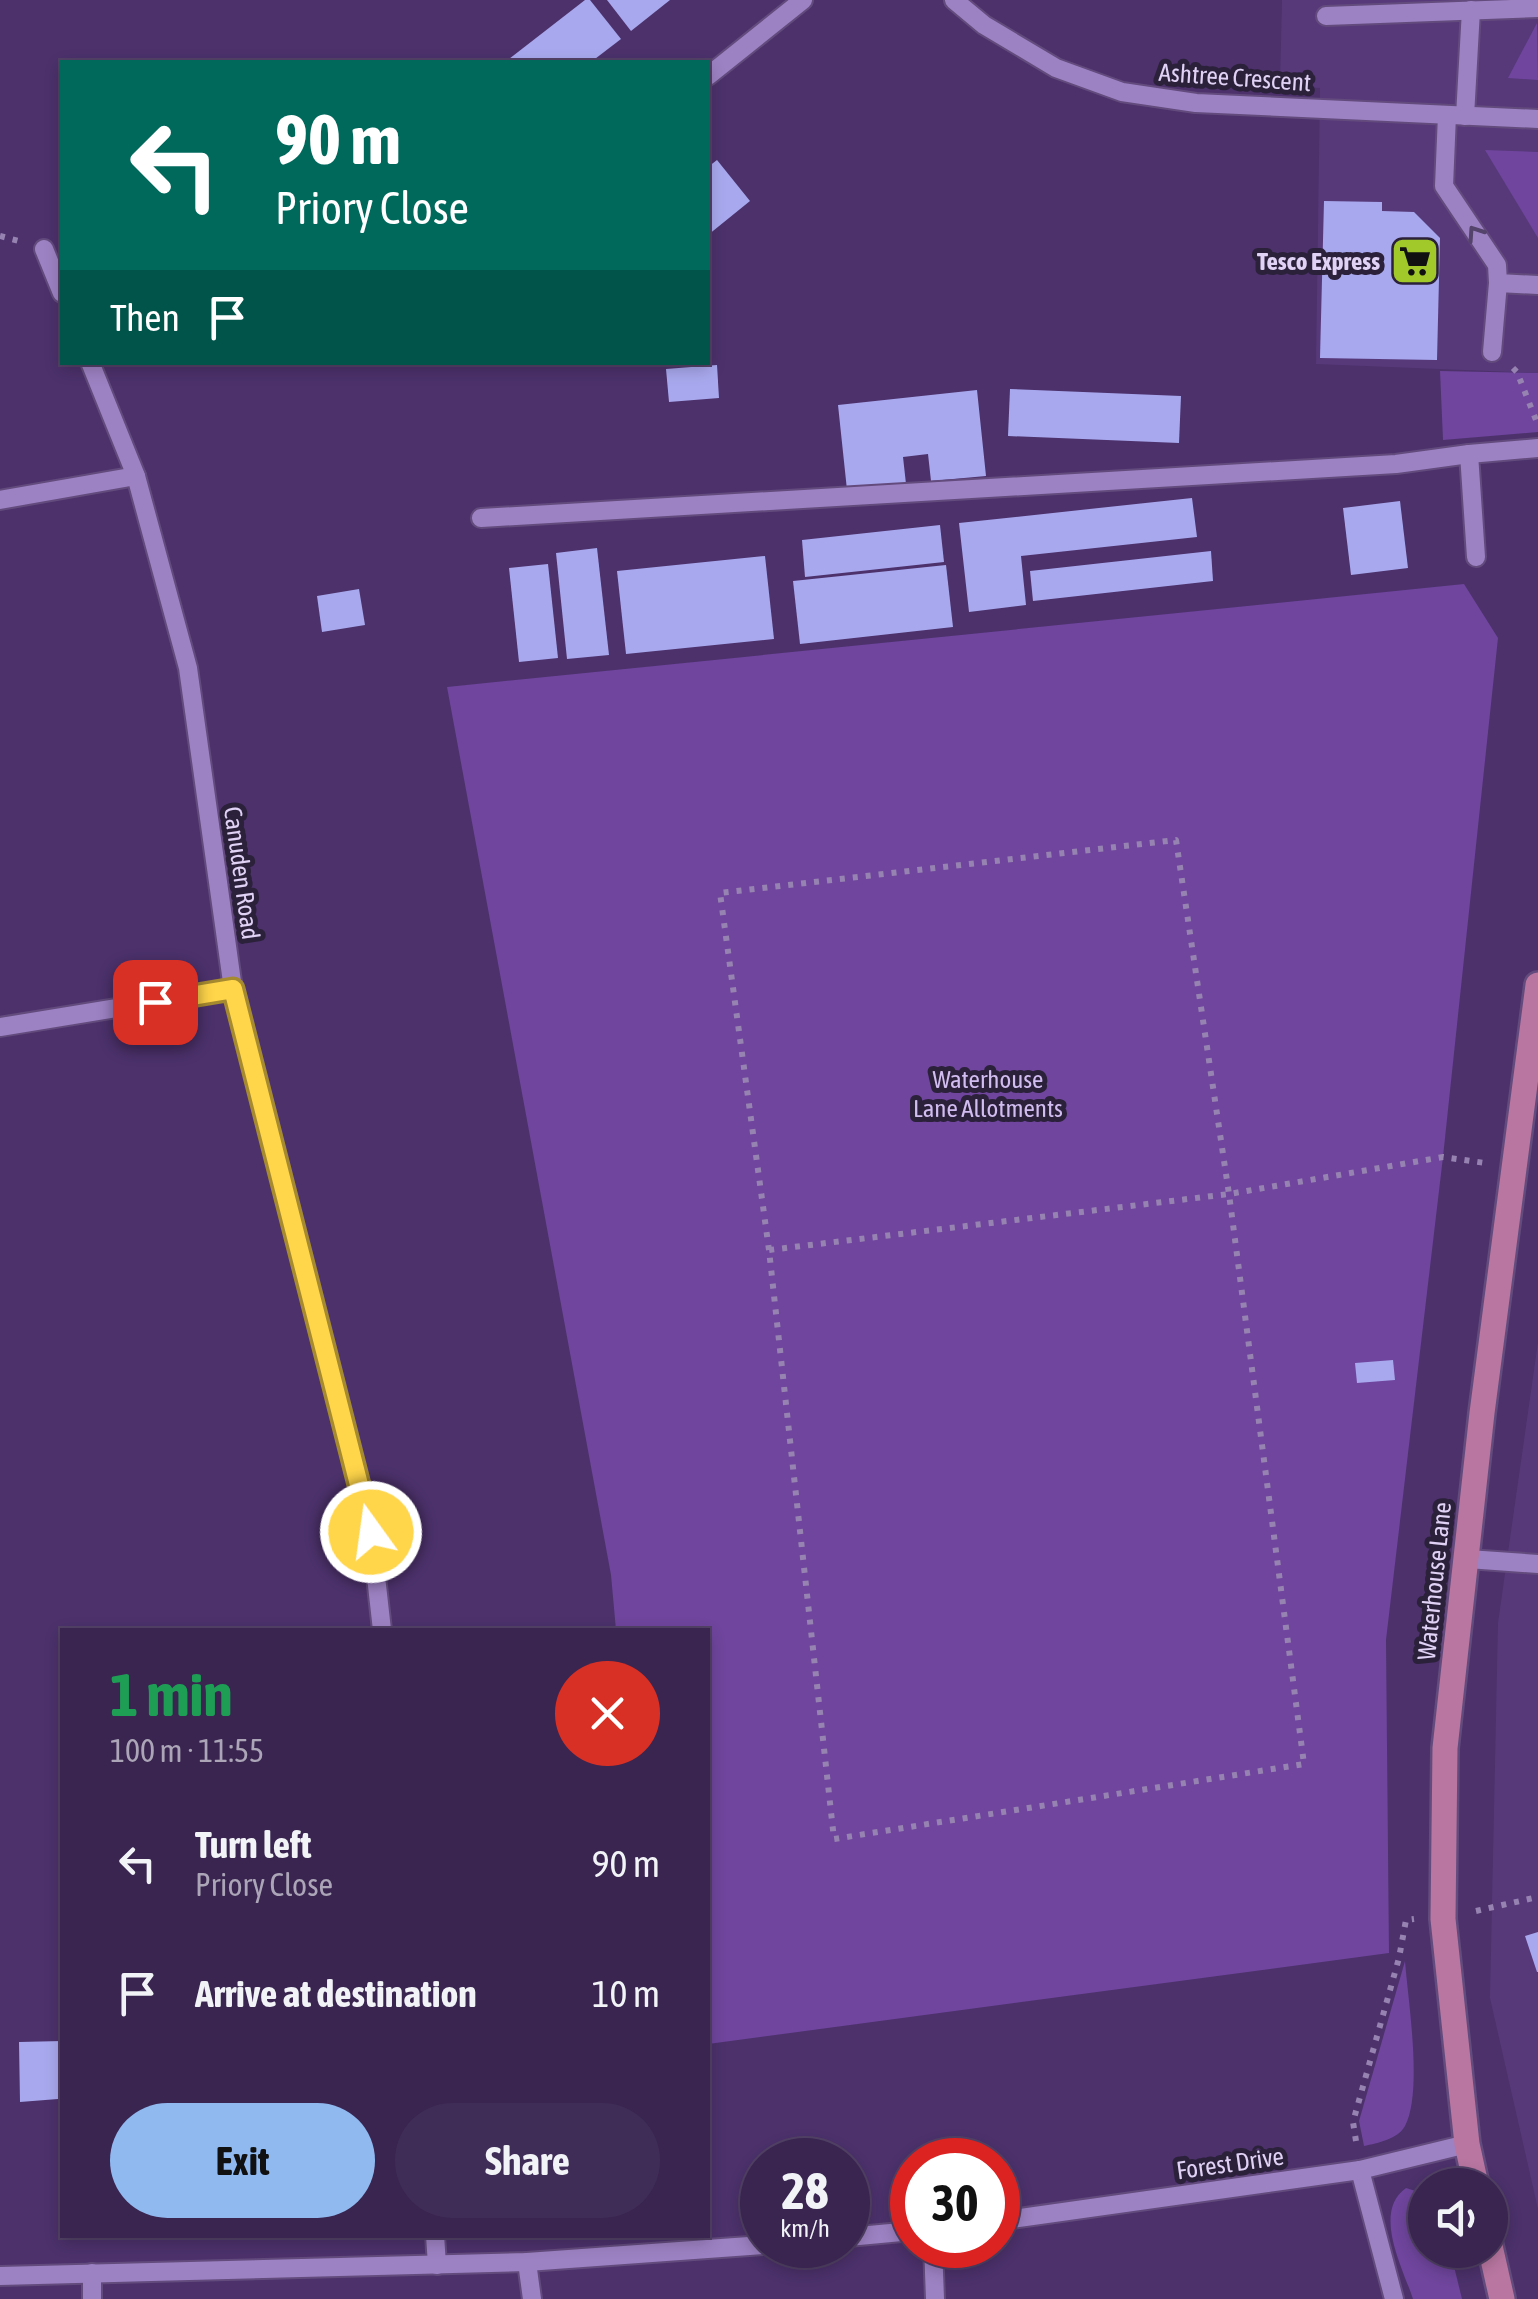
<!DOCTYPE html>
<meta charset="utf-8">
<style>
body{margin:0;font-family:"Asap Condensed",sans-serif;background:#402d57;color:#f1f3f6;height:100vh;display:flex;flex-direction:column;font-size:38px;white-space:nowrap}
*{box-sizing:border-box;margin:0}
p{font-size:32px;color:#aba5b7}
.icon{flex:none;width:55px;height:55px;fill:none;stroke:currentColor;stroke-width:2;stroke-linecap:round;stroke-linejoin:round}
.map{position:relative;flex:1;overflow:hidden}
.drawer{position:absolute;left:60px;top:1628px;width:650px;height:610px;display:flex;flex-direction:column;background:#392550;border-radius:0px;box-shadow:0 5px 15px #0003,0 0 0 2px #534267}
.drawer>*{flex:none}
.hud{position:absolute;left:60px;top:60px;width:650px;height:305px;border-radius:0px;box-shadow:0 5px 15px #0003,0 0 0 2px #534267;background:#00695c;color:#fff;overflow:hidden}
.buttons{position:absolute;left:1408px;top:2168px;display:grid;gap:20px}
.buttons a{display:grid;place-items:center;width:100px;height:100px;border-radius:50%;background:#392550;box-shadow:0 5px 15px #0003,0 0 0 2px #534267;font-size:50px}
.speed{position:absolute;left:740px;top:2138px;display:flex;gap:20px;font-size:50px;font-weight:700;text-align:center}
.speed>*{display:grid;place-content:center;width:130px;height:130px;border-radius:50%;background:#392550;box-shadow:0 5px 15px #0003,0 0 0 2px #534267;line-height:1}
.speed small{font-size:25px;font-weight:400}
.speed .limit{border:15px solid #d22;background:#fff;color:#111}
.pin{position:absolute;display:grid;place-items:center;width:85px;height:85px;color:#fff;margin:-42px;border-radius:20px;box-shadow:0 5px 15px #0006}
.me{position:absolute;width:110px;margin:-55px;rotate:346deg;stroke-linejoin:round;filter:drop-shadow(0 0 8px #0008)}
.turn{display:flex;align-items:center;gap:35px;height:210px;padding:0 50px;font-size:45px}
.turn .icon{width:130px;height:130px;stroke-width:2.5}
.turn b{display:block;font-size:70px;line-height:85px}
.then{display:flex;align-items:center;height:95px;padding:0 50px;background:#0003;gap:20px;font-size:38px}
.round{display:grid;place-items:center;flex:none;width:105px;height:105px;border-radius:52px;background:#402d57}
.headline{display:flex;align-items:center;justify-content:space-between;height:170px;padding:0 50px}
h1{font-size:60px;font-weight:700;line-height:75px;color:#1e9e55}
.action{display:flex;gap:20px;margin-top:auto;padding:20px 50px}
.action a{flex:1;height:115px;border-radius:60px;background:#90b9f0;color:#111;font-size:40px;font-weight:700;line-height:115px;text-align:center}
.action a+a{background:#402d57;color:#f1f3f6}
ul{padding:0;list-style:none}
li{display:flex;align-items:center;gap:30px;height:130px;padding:0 50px}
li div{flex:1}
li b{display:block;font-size:38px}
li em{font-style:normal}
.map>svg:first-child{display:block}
.built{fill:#57397a}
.green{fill:#6f459d}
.building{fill:#a8a8ee}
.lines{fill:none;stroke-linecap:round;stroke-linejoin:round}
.minor-casing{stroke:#634b7d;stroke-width:22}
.major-casing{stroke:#634b7d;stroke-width:30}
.path{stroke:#9783b1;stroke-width:6;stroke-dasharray:5 8;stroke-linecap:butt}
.minor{stroke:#9d82c3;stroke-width:18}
.major{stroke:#b876a0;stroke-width:25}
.oneway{stroke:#54436b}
.route-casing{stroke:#a68a30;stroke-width:25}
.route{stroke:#ffd54a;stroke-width:18}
.labels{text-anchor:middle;stroke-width:10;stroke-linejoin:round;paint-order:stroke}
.street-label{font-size:25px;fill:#e0d2f5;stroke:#2c213b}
.poi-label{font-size:25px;font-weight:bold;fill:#e0d2f5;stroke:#2c213b;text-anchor:end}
.park-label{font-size:25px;fill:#d2bdf1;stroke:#2c213b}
</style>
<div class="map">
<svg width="1538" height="2299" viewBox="0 0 1538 2299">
<rect width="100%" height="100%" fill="#4c316b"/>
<g class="built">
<polygon points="1282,0 1538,0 1538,373 1316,364 1320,88 1280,85"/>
<polygon points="1538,1342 1538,2209 1490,1998 1498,1623"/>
</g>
<g class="green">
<polygon points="1537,23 1538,80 1508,78"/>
<polygon points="1485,150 1538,152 1538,238"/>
<polygon points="1440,371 1538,373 1538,432 1443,440"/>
<polygon points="1464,584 1498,638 1443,1157 1386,1640 1389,1953 708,2044 708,1630 616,1630 611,1575 447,687"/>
<path d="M1405,1961C1408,2000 1423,2092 1405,2126C1398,2139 1378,2143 1364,2146L1359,2121Z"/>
<path d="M1406,2188L1425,2194V2250H1450L1462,2299H1413C1403,2268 1372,2212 1406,2188Z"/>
</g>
<g class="building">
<polygon points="585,0 590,0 621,39 591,62 505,62"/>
<polygon points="607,0 670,0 631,31"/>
<polygon points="717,160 750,201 708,235 708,167"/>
<polygon points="1324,201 1382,202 1382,211 1414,212 1440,238 1437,360 1320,358"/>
<polygon points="717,365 719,398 669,402 666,369"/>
<polygon points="1010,389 1181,396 1179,443 1008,436"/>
<polygon points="977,390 986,476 931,481 928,454 903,457 906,484 847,490 838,405"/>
<polygon points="1192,498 1197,537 1021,556 1026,605 969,612 959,523"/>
<polygon points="1400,501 1408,568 1351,575 1343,508"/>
<polygon points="940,525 944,562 805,577 802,540"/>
<polygon points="597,548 609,655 567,659 556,553"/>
<polygon points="1211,551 1213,581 1033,601 1030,571"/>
<polygon points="765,556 774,639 626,654 617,571"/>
<polygon points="548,564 558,658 519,662 509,568"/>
<polygon points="946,565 953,627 800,644 793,581"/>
<polygon points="359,589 365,625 322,632 317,596"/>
<polygon points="1393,1360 1395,1380 1357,1383 1355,1363"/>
<polygon points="1538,1932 1538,1972 1537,1972 1525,1936"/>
<polygon points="62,2041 62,2167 59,2167 58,2099 20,2102 19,2042"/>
</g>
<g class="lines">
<g class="minor-casing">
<g id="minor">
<polyline points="954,0 984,25 1056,68 1122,92 1196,103 1538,119"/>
<polyline points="1326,16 1538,8"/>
<polyline points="708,76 803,0"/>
<polyline points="1447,115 1444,186 1497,265 1498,283 1538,285"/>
<polyline points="1465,116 1471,10"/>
<polyline points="44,249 62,293"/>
<polyline points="1492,352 1498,283"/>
<polyline points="90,362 136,476 188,668 233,989 371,1532 382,1630"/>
<polyline points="0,500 136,476"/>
<polyline points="481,518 1396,464 1469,454"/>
<polyline points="1476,557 1469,454 1538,448"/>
<polyline points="0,1027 233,989"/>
<polyline points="1468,1559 1538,1564"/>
<polyline points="1360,2170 1394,2299"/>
<polyline points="998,2221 1360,2170 1467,2144"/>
<polyline points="435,2235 437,2265"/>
<polyline points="848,2237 912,2231"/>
<polyline points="933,2245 935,2299"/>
<polyline points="527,2262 532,2299"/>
<polyline points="92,2273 92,2299"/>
<polyline points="0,2276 527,2262 763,2245"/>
</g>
</g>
<g class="major-casing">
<g id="major">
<polyline points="1476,2185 1467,2144 1443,1919 1445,1748 1482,1413 1538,985"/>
<polyline points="1490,2246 1502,2299"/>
</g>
</g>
<g class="path">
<polyline points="0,236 19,241"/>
<polyline points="1513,368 1517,372 1536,420"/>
<polyline points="769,1250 720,893 1176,840 1229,1194 1304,1764 834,1839 769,1250 1229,1194 1443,1157 1485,1163"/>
<polyline points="1476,1911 1538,1897"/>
<polyline points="1356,2141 1353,2122 1399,1958 1406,1920 1414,1919"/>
</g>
<use href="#minor" class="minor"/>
<use href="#major" class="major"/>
</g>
<defs><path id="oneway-chevron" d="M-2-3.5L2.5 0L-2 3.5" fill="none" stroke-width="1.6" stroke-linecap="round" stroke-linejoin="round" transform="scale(2.5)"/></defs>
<use class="oneway" href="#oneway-chevron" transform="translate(1475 233) rotate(-124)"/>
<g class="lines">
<g class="route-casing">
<polyline id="route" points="155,1002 233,989 371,1532"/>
</g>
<use href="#route" class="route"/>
</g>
<defs>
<g id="supermarket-square" transform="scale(2.5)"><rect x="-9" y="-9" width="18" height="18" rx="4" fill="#a1c929" stroke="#2c213b"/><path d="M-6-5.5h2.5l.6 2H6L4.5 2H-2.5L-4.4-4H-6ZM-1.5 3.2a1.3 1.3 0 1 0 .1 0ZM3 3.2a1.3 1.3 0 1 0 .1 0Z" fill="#111"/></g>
</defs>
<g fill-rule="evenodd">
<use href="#supermarket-square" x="1415" y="261"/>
</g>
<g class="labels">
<g class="street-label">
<text transform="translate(1235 77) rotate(4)" y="9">Ashtree Crescent</text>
<text transform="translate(242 873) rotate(82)" y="9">Canuden Road</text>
<text transform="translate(1434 1581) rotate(-84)" y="9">Waterhouse Lane</text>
<text transform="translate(1230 2163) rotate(-8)" y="9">Forest Drive</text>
</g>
<g class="poi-label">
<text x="1380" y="270">Tesco Express</text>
</g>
<g class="park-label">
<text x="988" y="1088">Waterhouse<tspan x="988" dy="29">Lane Allotments</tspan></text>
</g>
</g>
</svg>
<div class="buttons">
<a><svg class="icon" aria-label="sound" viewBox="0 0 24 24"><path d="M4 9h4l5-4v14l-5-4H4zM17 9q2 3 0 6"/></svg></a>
</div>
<div class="speed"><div>28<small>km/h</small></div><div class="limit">30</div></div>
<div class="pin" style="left:155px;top:1002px;background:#d93025"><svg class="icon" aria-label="arrive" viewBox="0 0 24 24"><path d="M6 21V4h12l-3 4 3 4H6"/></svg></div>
<svg class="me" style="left:371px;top:1532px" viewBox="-20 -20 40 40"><circle r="17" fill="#ffd54a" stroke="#fff" stroke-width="3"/><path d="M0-11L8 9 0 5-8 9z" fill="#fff"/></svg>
<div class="hud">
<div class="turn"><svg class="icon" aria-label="left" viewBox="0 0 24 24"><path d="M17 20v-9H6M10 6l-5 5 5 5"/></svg><div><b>90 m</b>Priory Close</div></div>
<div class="then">Then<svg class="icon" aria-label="arrive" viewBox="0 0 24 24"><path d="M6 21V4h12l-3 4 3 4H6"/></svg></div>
</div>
<section class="drawer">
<div class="headline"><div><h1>1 min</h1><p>100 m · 11:55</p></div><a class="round" style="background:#d93025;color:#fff"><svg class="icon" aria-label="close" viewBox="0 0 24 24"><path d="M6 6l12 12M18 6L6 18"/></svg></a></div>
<ul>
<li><svg class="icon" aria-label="left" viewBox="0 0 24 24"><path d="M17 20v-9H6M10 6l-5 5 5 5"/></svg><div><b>Turn left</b><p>Priory Close</p></div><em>90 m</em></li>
<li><svg class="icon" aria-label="arrive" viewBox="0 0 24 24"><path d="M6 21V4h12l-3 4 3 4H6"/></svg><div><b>Arrive at destination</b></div><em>10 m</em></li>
</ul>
<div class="action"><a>Exit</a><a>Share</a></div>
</section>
</div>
